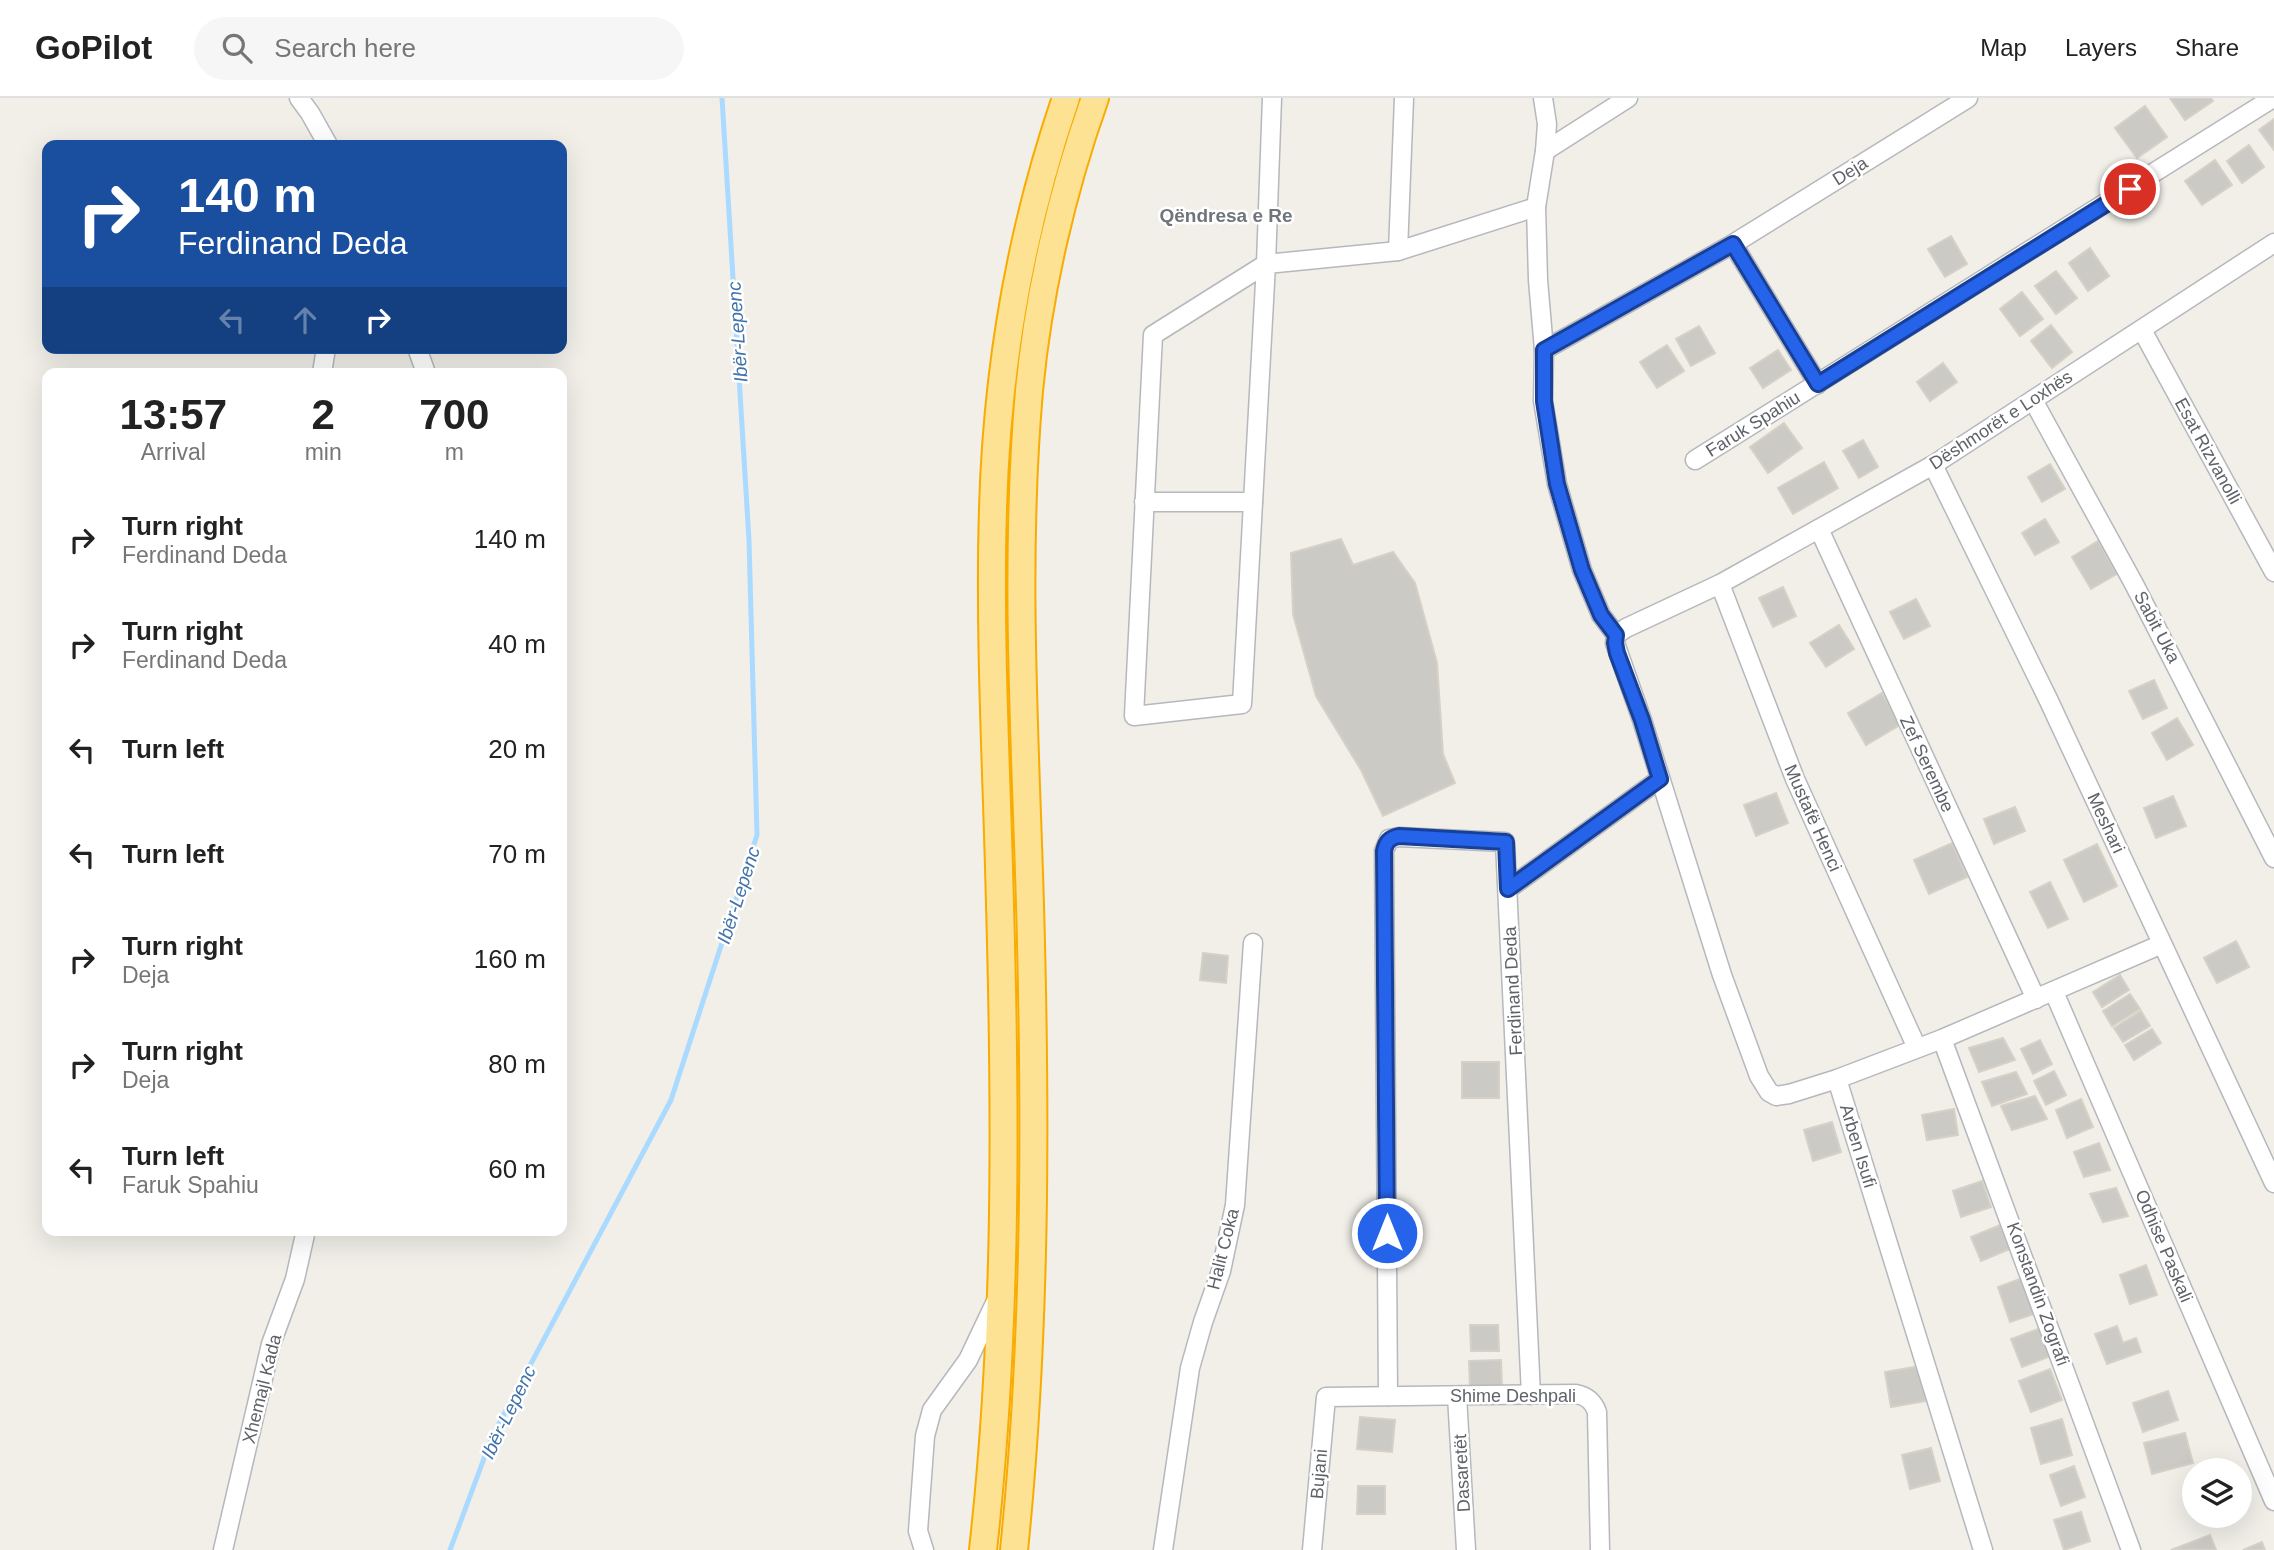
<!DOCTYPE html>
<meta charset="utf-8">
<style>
body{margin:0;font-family:Helvetica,sans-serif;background:#f6f6f6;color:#222;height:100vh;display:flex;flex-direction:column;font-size:26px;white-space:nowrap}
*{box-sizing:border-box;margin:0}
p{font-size:23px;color:#767676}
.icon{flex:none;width:38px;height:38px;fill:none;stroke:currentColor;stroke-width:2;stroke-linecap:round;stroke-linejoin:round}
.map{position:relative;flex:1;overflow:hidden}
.panel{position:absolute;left:42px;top:270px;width:525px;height:868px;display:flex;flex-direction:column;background:#fff;border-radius:14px;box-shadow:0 7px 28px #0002}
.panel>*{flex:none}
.top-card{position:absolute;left:42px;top:42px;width:525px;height:214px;border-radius:14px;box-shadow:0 7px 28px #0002;background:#1a4fa0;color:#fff;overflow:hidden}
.tools{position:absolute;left:2182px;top:1360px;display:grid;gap:14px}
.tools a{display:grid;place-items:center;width:70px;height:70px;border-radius:50%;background:#fff;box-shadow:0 7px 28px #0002;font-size:35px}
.pin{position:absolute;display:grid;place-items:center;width:60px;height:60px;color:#fff;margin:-30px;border:4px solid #fff;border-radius:50%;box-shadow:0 2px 7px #0007}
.me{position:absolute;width:77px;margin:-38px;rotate:0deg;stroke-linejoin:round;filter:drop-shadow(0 0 5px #0008)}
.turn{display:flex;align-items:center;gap:24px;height:147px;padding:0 21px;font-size:32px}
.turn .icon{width:91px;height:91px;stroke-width:2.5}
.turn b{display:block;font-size:49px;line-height:60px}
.lanes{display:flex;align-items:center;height:66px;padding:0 21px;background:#0003;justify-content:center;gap:35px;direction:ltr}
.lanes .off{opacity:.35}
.eta{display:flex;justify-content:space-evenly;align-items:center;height:119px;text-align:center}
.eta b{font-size:42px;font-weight:600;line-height:49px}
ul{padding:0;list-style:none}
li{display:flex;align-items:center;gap:21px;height:105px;padding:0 21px}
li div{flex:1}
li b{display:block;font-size:26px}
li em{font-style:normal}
header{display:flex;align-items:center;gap:42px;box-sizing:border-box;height:98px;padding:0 35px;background:#fff;border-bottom:2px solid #e0e0e0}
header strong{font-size:33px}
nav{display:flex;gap:38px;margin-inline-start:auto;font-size:24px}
.search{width:490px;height:63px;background:#f6f6f6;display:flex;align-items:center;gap:18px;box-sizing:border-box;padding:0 24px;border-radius:38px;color:#767676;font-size:26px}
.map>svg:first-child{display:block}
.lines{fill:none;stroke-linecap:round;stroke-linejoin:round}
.stream{stroke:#aadaff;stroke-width:5}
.building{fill:#cccac5;stroke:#d6d1c6;stroke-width:2}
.minor-casing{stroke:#b5b8bc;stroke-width:21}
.highway-casing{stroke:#f9ab00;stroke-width:30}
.minor{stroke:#fff;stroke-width:18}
.highway{stroke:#fde293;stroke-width:26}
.route-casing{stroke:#184099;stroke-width:18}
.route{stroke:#2563eb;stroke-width:12}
.labels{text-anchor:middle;stroke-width:5;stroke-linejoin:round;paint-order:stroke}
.street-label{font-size:18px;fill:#5f6368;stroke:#fff}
.neighbourhood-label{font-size:19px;font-weight:bold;fill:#70757a;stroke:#fff}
.water-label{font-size:19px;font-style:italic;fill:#4174aa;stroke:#fff}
</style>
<header>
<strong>GoPilot</strong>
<div class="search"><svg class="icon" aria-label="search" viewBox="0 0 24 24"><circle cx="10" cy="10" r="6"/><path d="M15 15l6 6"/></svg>Search here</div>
<nav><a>Map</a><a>Layers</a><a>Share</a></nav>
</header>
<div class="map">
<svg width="2274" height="1452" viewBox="0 0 2274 1452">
<rect width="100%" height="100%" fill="#f1efe8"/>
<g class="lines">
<polyline class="stream" points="450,1452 492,1339 671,1002 757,737 749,442 722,0"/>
</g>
<g class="building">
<polygon points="2170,0 2211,0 2213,3 2185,22"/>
<polygon points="2145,8 2167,39 2137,60 2115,30"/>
<polygon points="2274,21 2274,52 2259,32"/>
<polygon points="2249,47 2264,69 2242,85 2227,63"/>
<polygon points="2215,62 2232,87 2202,107 2185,83"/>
<polygon points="1951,138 1967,166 1945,179 1928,151"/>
<polygon points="2090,150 2109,178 2088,193 2069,165"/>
<polygon points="2056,173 2077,200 2056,216 2035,188"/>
<polygon points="2022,194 2043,221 2020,238 2000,211"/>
<polygon points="2051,227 2072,254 2052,270 2031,243"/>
<polygon points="1699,228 1715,255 1691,268 1676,241"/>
<polygon points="1667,247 1684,273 1657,290 1640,264"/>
<polygon points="1778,252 1791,272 1763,290 1750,270"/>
<polygon points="1943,265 1957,284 1930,303 1917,284"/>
<polygon points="1784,325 1802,350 1768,375 1750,349"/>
<polygon points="1863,342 1878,369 1859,380 1843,353"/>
<polygon points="1824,364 1838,390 1793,416 1778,390"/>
<polygon points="2050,366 2065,391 2042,404 2028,379"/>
<polygon points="2045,421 2059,444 2035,457 2022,435"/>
<polygon points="1341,441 1353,467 1393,454 1415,485 1437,565 1443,656 1455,685 1383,718 1361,672 1316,598 1293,516 1291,455"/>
<polygon points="2098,443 2117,476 2091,491 2072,459"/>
<polygon points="1783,489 1796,518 1773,529 1759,500"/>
<polygon points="1916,501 1930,528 1904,541 1890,514"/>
<polygon points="1839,527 1854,551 1826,569 1810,545"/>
<polygon points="2154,582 2167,610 2143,621 2129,593"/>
<polygon points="1882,595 1900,627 1866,647 1848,615"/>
<polygon points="2177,620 2193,647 2167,662 2152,635"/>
<polygon points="1776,695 1788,725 1756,738 1744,707"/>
<polygon points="2173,698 2186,728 2156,740 2144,710"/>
<polygon points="2015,709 2025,733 1994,746 1984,721"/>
<polygon points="1952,745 1967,779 1929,796 1914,762"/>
<polygon points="2097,746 2117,788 2084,804 2064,762"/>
<polygon points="2050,784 2068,821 2048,830 2030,794"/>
<polygon points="2236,843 2249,869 2217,885 2204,860"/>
<polygon points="1203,855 1228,858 1226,885 1200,882"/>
<polygon points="2120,877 2129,892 2102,909 2093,894"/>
<polygon points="2130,896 2140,911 2112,928 2103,913"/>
<polygon points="2141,913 2150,928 2123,944 2114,930"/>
<polygon points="2152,931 2161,945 2134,962 2125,947"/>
<polygon points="2003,940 2015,962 1979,974 1969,950"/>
<polygon points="2040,942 2052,966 2033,976 2021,951"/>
<rect x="1462" y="964" width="37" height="36"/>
<polygon points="2054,973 2066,997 2046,1007 2034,983"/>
<polygon points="2016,974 2027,996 1992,1008 1982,984"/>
<polygon points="2035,998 2047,1021 2012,1032 2001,1008"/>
<polygon points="2081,1001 2093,1029 2067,1040 2056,1012"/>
<polygon points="1954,1011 1958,1037 1927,1042 1922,1017"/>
<polygon points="1832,1024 1841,1054 1813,1063 1804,1032"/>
<polygon points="2099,1045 2110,1072 2084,1079 2074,1054"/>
<polygon points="1982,1083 1991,1109 1961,1119 1953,1093"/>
<polygon points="2116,1090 2128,1118 2103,1124 2090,1096"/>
<polygon points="2000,1127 2010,1151 1981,1163 1971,1139"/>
<polygon points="2146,1167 2157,1197 2130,1206 2120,1177"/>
<polygon points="2025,1179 2037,1215 2010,1224 1998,1189"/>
<polygon points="1470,1227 1498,1227 1499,1253 1471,1253"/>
<polygon points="2117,1228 2123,1245 2136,1240 2141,1254 2107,1266 2095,1236"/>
<polygon points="2041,1230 2051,1258 2022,1269 2011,1241"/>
<polygon points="1501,1262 1502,1289 1470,1290 1469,1263"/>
<polygon points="1920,1268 1926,1303 1891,1309 1885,1274"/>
<polygon points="2050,1271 2062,1302 2031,1314 2019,1283"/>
<polygon points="2168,1293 2178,1322 2143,1334 2133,1305"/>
<polygon points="1360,1319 1395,1322 1392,1354 1357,1351"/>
<polygon points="2062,1321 2072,1357 2041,1366 2031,1330"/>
<polygon points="2185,1335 2193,1365 2152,1376 2144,1345"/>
<polygon points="1931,1350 1940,1383 1910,1391 1902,1357"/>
<polygon points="2074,1368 2085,1399 2061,1408 2050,1377"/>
<polygon points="1358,1388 1385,1388 1385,1416 1357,1416"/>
<polygon points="2081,1414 2090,1443 2064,1452 2054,1422"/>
<polygon points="2210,1437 2216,1452 2171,1452"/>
<polygon points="2262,1444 2265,1452 2243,1452"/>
</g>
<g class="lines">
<g class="minor-casing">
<g id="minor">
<polyline points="299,0 310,15 328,47"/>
<polyline points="1272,0 1266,166 1242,606 1134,618 1153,237 1266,166 1398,153 1536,109"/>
<polyline points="1543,0 1547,26 1545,53 1536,109 1538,182 1544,252 1543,303 1557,386 1582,472 1601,517 1616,537"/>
<polyline points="1545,53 1628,0"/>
<polyline points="1733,146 1818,286"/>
<polyline points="1398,153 1404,0"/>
<polyline points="2142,232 2274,474"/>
<polyline points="417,250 426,275"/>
<polyline points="1544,252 1733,146 1968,0"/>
<polyline points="322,275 326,250"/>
<polyline points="2033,302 2134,486 2274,760"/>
<polyline points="1695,362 2273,0"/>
<polyline points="1933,367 2048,601 2274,1085"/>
<polyline points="1144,404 1253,404"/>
<polyline points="1819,431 2036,901"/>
<polyline points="1720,486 1795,681 1917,950"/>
<polyline points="1508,791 1660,681"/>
<polyline points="2162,846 1942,941 1837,981 1789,996 1776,998 1769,994 1759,978 1722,877 1642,622 1615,545 1616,537 1626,530 1720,486 1933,367 2274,145"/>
<polyline points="2054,894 2274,1403"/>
<polyline points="1942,941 2131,1452"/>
<polyline points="1837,981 1983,1452"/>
<polyline points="1388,1298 1384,753 1389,741 1399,739 1505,744 1531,1297"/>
<polyline points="1457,1298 1466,1452"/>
<polyline points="223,1452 271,1246 295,1181 306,1132"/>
<polyline points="924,1452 918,1433 925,1338 932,1312 968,1262 997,1201"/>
<polyline points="1163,1452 1190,1270 1203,1224 1221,1173 1235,1107 1253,845"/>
<path d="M1312,1452L1326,1299L1576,1296C1587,1298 1593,1303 1597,1314L1600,1452"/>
</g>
</g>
<g class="highway-casing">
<g id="highway">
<path d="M983,1452C1007,1238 1006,1021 1000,807C997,675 989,542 993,410C997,272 1021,131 1066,0"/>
<path d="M1014,1452C1036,1238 1036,1022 1030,807C1025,636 1014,464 1029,293C1038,196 1062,92 1095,0"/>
</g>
</g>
<use href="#minor" class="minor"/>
<use href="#highway" class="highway"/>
</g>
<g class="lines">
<g class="route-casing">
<path id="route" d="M1387,1135L1384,753C1386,744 1389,740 1399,738L1506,744L1508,791L1660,681L1642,622L1617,555L1615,545L1616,537L1601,517L1582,472L1557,386L1544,303V252L1733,146L1818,286L2130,91"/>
</g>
<use href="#route" class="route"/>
</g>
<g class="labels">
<g class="street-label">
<text transform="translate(1850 73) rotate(-32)" y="6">Deja</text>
<text transform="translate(2001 322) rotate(-33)" y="6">Dëshmorët e Loxhës</text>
<text transform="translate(1753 326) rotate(-32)" y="6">Faruk Spahiu</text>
<text transform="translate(2208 353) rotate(61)" y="6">Esat Rizvanolli</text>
<text transform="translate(2157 529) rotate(62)" y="6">Sabit Uka</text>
<text transform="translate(1927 666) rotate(65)" y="6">Zef Serembe</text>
<text transform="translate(1813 720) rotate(66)" y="6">Mustafë Henci</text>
<text transform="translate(2106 725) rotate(65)" y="6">Meshari</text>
<text transform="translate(1513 893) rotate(-93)" y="6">Ferdinand Deda</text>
<text transform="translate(1858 1048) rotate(73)" y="6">Arben Isufi</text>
<text transform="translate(2164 1148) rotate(67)" y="6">Odhise Paskali</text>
<text transform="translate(1223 1151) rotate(-76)" y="6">Halit Coka</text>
<text transform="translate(2038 1196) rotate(70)" y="6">Konstandin Zografi</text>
<text transform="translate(262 1291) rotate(-76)" y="6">Xhemajl Kada</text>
<text x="1513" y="1304">Shime Deshpali</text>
<text transform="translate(1462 1375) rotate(-93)" y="6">Dasaretët</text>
<text transform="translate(1319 1376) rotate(-85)" y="6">Bujani</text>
</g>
<g class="neighbourhood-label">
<text x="1226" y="124">Qëndresa e Re</text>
</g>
<g class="water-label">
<text transform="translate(737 234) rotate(-94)" y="7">Ibër-Lepenc</text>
<text transform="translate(738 797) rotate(-72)" y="7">Ibër-Lepenc</text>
<text transform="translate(508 1314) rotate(-64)" y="7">Ibër-Lepenc</text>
</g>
</g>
</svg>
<div class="tools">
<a><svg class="icon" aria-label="layers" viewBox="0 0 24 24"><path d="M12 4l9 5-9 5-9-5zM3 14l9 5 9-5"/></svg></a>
</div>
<div class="pin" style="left:2130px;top:91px;background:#d93025"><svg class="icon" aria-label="arrive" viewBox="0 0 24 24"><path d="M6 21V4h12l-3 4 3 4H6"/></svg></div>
<svg class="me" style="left:1387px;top:1135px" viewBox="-20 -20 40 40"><circle r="17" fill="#2563eb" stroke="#fff" stroke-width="3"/><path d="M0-11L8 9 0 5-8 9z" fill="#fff"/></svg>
<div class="top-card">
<div class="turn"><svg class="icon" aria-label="right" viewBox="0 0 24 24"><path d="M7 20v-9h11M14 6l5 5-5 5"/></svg><div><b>140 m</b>Ferdinand Deda</div></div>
<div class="lanes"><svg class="icon off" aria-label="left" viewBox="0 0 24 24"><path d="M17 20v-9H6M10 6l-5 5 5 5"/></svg><svg class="icon off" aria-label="ahead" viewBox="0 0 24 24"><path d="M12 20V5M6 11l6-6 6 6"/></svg><svg class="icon" aria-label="right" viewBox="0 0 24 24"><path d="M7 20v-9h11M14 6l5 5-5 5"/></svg></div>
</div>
<section class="panel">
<div class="eta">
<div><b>13:57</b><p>Arrival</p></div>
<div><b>2</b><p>min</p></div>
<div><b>700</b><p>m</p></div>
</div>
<ul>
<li><svg class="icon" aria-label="right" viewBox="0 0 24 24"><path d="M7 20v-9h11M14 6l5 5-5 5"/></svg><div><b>Turn right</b><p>Ferdinand Deda</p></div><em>140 m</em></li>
<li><svg class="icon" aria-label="right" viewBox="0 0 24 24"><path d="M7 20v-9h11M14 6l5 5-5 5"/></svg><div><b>Turn right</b><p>Ferdinand Deda</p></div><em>40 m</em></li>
<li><svg class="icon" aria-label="left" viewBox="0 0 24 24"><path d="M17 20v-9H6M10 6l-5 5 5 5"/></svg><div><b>Turn left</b></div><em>20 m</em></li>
<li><svg class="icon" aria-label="left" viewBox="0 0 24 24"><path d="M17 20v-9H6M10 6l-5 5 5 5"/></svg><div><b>Turn left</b></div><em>70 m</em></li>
<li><svg class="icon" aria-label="right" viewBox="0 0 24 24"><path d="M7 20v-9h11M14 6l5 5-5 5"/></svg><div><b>Turn right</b><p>Deja</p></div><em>160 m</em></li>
<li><svg class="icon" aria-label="right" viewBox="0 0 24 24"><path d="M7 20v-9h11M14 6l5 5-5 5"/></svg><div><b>Turn right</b><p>Deja</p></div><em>80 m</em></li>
<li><svg class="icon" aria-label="left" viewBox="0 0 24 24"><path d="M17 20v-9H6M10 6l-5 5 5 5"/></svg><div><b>Turn left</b><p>Faruk Spahiu</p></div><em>60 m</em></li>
</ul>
</section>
</div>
